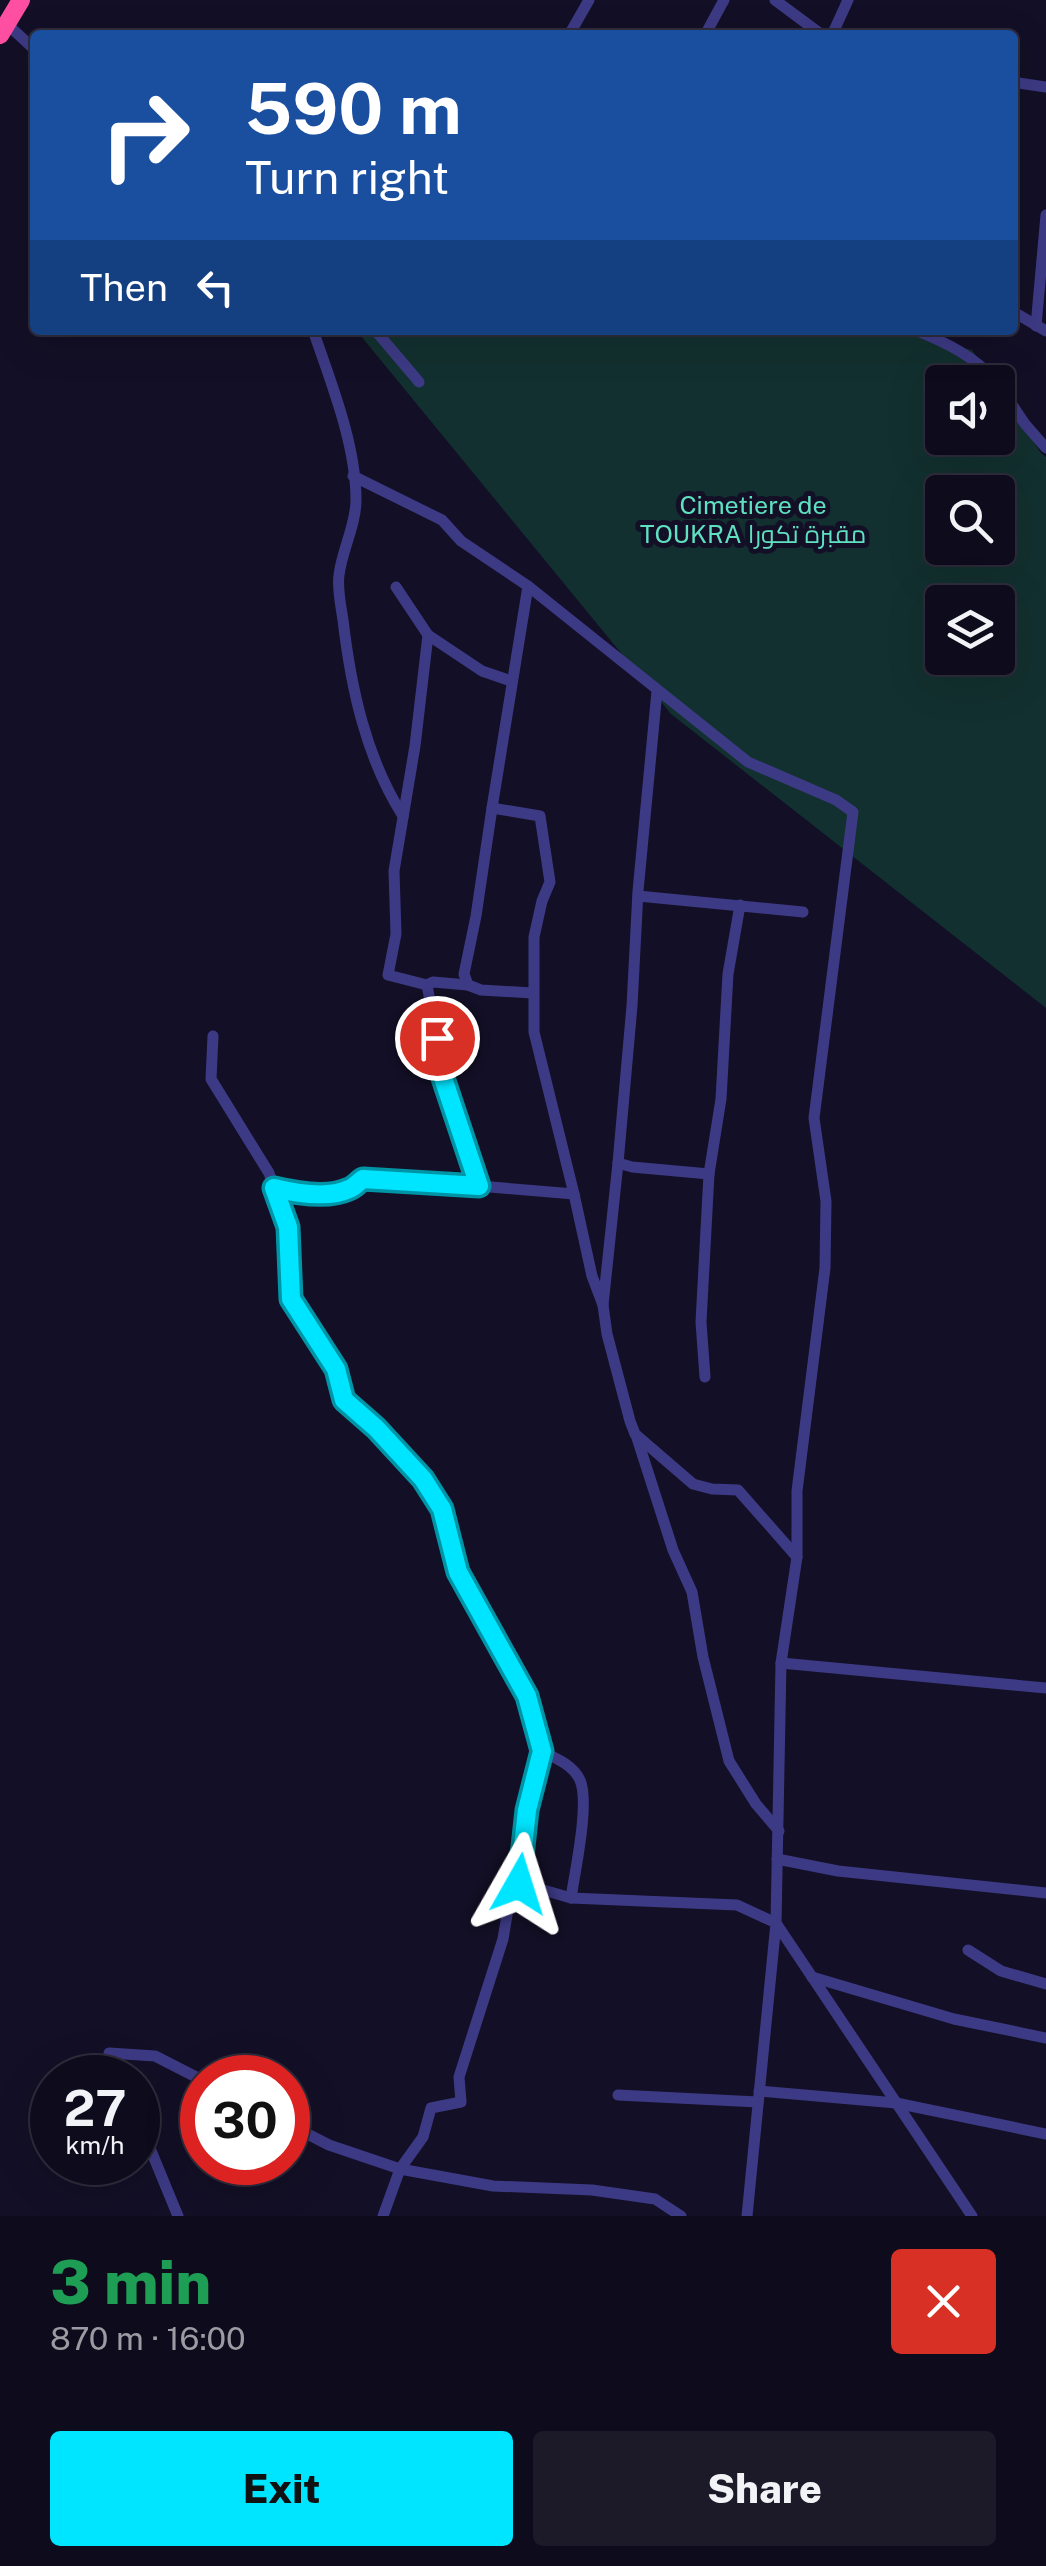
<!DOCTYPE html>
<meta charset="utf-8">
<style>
body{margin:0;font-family:"Public Sans",Cairo,sans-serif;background:#1c1929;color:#f1f3f6;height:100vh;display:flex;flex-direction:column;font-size:38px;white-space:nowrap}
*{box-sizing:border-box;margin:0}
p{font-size:32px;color:#9b9ba3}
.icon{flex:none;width:55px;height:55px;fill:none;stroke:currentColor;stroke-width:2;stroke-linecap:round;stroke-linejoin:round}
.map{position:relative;height:2216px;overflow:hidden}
.sheet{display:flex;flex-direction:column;background:#0e0b1c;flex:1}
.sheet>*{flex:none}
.top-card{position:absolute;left:30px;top:30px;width:988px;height:305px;border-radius:10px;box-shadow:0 10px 40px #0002,0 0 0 2px #2e2b3b;background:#1a4fa0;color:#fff;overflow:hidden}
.tools{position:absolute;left:925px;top:365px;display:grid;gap:20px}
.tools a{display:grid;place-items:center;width:90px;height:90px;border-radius:10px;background:#0e0b1c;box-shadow:0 10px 40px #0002,0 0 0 2px #2e2b3b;font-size:50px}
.speed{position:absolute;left:30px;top:2055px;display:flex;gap:20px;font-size:50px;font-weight:700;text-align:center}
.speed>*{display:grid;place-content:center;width:130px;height:130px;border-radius:50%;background:#0e0b1c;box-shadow:0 10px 40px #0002,0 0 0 2px #2e2b3b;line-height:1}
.speed small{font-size:25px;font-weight:400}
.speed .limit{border:15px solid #d22;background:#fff;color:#111}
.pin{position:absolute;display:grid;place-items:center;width:85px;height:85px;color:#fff;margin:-42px;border:5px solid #fff;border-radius:50%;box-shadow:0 2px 10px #0007}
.me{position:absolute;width:110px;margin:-55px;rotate:6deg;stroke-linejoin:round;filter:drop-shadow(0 0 8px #0008)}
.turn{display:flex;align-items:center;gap:35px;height:210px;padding:0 50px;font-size:45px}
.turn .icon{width:130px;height:130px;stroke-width:2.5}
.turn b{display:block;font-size:70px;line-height:85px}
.then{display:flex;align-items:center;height:95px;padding:0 50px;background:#0003;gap:20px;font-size:38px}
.round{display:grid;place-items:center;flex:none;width:105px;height:105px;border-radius:10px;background:#1c1929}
.overview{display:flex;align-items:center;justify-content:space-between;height:170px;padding:0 50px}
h1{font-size:60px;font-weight:800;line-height:75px;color:#1e9e55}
.action{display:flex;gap:20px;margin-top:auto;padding:20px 50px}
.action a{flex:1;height:115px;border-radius:10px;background:#00e5ff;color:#111;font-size:40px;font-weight:800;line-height:115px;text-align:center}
.action a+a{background:#1c1929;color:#f1f3f6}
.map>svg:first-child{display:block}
.green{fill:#12302f;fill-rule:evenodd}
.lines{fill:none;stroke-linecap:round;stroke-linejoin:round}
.minor{stroke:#3d3a85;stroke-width:11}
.highway{stroke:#ff4fa3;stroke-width:18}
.route-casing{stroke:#0095a6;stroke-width:25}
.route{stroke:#00e5ff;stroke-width:18}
.labels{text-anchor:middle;stroke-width:10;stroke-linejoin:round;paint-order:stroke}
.park-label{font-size:25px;fill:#5fe0c0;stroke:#130f26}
</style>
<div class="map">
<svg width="1046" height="2216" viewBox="0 0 1046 2216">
<rect width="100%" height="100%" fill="#130f26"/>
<path class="green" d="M356,330H892L972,350L994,382H942V438H998V387L1041,453L1046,457V1008L671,714ZM942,492H998V548H942ZM942,602H998V658H942Z"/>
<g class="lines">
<g class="minor">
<polyline points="775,0 822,35"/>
<polyline points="7,24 35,50"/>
<polyline points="569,35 589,0"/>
<polyline points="705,35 724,0"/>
<polyline points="832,35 848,0"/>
<polyline points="1012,82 1046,87"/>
<polyline points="1012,311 1046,331"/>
<polyline points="1036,326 1046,215"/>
<path d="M313,330C331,383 356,444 356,500C356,525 342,550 339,575C337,589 341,606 343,620C351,688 366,758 403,816"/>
<polyline points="375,330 419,382"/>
<path d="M915,330C947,343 974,356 997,382"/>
<polyline points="998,384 1025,424 1046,448"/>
<polyline points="353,476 442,520 461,541 528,586 492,808 540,816 550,882 542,901 534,937 534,1032 574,1194"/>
<polyline points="528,586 748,762 836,800 853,812 814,1118 826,1201 825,1268 797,1491 797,1557 781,1663 776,1923 972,2216"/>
<polyline points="396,587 428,635 482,671 511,681"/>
<polyline points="428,635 415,746 394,871 396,934 388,975 427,985 437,1038 434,1051 479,1186 574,1194 592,1276 603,1305"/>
<polyline points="657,691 638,891 632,1006 618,1163 632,1167 709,1174"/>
<polyline points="492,808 476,916 464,974 468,985 481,990 533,993"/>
<polyline points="638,896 803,912"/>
<polyline points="427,985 433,982 468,985"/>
<polyline points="213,1036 211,1079 269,1173 288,1227 291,1299 337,1369 345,1400 377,1428 423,1479 442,1509 458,1573 527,1696 542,1751 527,1809 519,1883 571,1898 737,1905 776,1923 747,2216"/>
<polyline points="618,1163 603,1305 607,1334 630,1421 635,1434 693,1484 712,1489 738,1490 797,1557"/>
<path d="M274,1188C295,1194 328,1199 349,1189C355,1187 358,1182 363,1179L479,1186"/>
<polyline points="705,1377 701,1322 709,1174 721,1099 728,974 740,905"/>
<polyline points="637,1438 673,1550 692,1592 703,1657 729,1761 756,1804 779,1831"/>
<polyline points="781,1663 1046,1688"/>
<path d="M543,1752C556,1758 573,1765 580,1780C590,1803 575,1871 571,1898"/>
<polyline points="777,1859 838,1871 1046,1893"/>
<polyline points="968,1950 1001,1971 1046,1984"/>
<polyline points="812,1977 954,2019 1046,2038"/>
<polyline points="120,2078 109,2053 155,2056 202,2080"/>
<polyline points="759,2091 896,2103 1046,2134"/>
<polyline points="618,2095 758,2102"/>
<polyline points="138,2119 178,2216"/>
<polyline points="288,2124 329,2145 400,2169 493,2186 592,2190 655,2199 681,2216"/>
<polyline points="383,2216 400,2169 423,2137 431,2108 461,2102 459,2077 503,1939 511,1891 519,1883"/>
</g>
<polyline class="highway" points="0,35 21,0"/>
</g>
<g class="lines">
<g class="route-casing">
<path id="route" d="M437,1038L434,1051L479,1186L363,1179C358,1182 355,1187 349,1189C328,1199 295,1193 274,1188L288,1227L291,1299L336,1369L344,1400L376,1428L423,1479L442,1509L458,1572L527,1696L542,1751L527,1810L519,1884"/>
</g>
<use href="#route" class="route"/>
</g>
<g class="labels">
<g class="park-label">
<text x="753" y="514">Cimetiere de<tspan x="753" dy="29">TOUKRA مقبرة تكورا</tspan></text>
</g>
</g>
</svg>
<div class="tools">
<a><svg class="icon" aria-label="sound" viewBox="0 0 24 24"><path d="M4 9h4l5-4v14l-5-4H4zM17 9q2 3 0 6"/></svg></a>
<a><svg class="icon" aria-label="search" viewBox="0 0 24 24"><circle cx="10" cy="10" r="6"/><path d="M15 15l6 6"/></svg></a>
<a><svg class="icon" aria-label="layers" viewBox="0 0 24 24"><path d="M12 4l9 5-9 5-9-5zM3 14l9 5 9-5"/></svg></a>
</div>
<div class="speed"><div>27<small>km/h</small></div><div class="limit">30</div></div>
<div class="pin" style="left:437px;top:1038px;background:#d93025"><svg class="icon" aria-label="arrive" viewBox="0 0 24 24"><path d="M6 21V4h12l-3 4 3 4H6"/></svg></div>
<svg class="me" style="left:519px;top:1884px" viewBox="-20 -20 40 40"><path d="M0-17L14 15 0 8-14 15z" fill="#00e5ff" stroke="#fff" stroke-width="4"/></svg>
<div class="top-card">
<div class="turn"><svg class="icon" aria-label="right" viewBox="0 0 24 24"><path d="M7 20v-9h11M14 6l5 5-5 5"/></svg><div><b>590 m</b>Turn right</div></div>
<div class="then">Then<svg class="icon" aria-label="left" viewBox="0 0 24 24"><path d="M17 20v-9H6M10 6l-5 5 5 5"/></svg></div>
</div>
</div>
<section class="sheet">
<div class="overview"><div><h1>3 min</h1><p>870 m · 16:00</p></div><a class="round" style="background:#d93025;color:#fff"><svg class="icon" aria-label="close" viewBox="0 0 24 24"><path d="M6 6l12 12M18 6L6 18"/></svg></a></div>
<div class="action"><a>Exit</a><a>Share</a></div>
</section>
